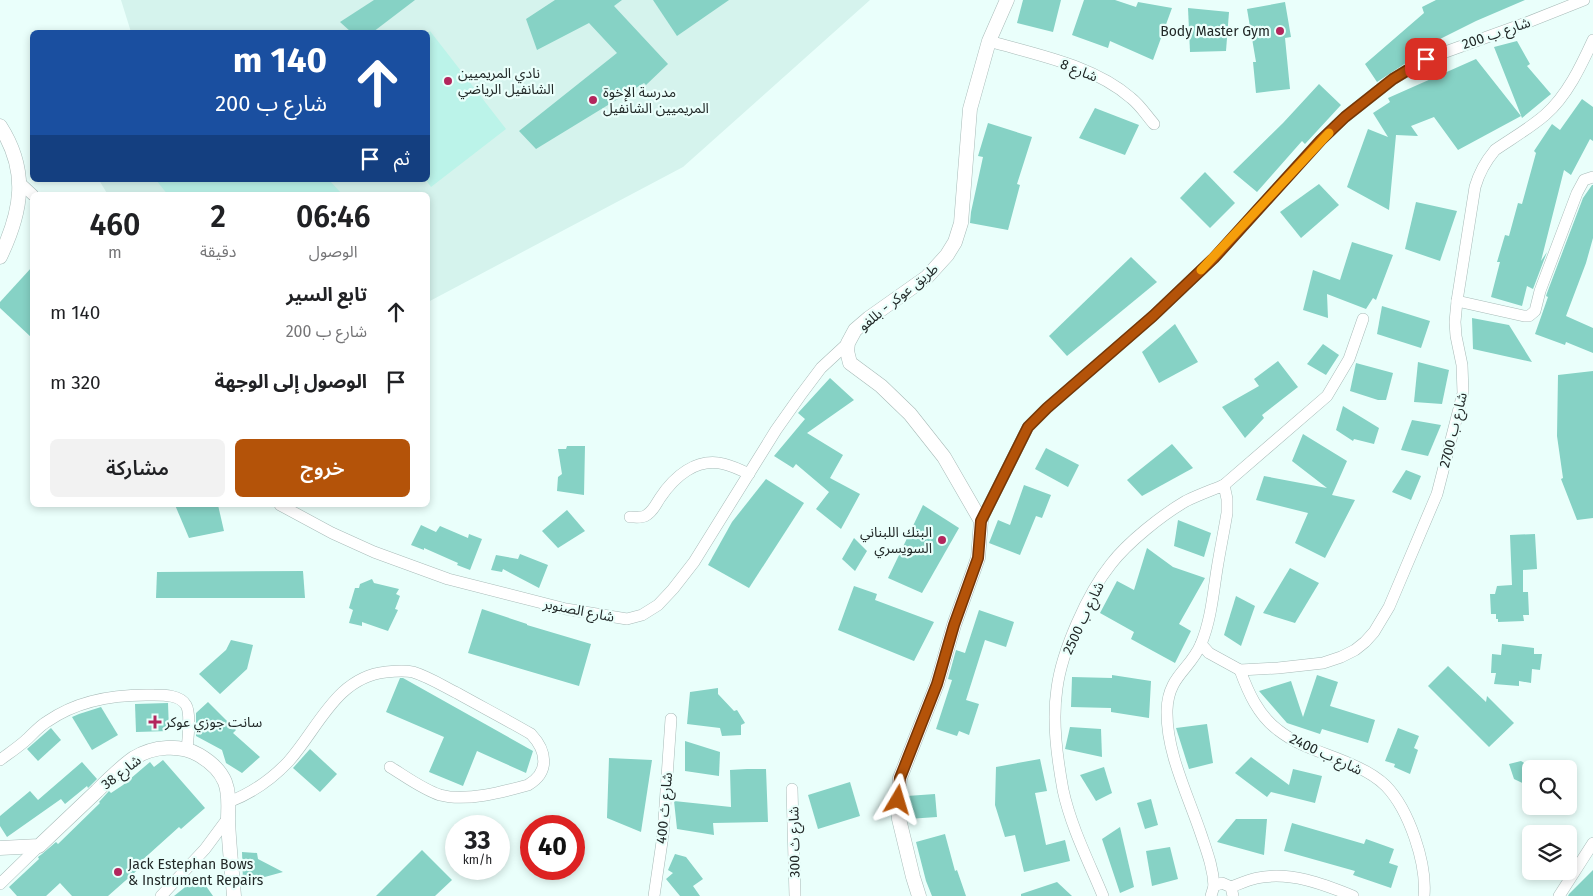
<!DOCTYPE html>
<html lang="ar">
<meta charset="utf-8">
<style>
body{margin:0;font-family:"Fira Sans","Noto Sans Arabic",sans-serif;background:#f2f2f2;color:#202124;direction:rtl;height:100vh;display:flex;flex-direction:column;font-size:19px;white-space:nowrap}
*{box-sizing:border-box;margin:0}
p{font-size:16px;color:#757577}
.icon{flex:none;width:28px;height:28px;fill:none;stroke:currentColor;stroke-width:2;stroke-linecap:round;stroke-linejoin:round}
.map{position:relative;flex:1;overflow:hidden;direction:ltr}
.side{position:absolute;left:30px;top:192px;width:400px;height:315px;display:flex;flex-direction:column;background:#fff;border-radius:8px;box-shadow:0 2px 8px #0003;direction:rtl}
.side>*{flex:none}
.top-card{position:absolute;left:30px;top:30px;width:400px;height:152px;border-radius:8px;box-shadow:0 2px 8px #0003;direction:rtl;background:#1a4fa0;color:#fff;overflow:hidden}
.buttons{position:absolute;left:1522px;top:760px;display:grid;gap:10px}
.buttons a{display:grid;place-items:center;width:55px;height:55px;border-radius:8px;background:#fff;box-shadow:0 2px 8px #0003;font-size:25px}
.speed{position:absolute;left:445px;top:815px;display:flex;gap:10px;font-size:25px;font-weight:700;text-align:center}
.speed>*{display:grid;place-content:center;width:65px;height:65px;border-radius:50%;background:#fff;box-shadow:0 2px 8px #0003;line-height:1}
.speed small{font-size:12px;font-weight:400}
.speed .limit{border:8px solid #d22;background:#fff;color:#111}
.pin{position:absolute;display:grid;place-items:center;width:42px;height:42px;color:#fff;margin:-21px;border-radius:10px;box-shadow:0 2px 8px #0006}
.me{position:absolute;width:55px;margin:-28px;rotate:7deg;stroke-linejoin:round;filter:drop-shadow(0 0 4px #0008)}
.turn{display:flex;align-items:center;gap:18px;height:105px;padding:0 20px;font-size:22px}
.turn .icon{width:65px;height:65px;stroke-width:2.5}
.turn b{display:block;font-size:35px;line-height:42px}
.then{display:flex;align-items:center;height:48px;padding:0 20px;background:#0003;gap:10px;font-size:19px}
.eta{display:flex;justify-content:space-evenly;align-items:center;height:85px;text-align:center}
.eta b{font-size:30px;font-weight:600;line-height:35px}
.button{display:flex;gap:10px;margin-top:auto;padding:10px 20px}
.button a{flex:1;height:58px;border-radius:8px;background:#b45309;color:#fff;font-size:20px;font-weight:600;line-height:58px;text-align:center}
.button a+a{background:#f2f2f2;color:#202124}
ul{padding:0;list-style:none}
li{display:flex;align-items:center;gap:15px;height:70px;padding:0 20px}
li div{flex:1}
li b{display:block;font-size:19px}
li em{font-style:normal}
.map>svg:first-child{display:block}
.built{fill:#d5f3ed}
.green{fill:#bbf3e9}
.building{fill:#86d2c5}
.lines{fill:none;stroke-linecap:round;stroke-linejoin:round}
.minor-casing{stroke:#a8bbb8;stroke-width:12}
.tertiary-casing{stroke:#a8bbb8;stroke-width:15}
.minor{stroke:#fff;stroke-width:11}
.tertiary{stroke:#fff;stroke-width:14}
.route-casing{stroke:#753606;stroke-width:12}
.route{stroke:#b45309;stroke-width:9}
.slow{stroke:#f59e0b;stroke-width:9}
.poi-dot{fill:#b3265d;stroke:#eafffb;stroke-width:2}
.labels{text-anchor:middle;stroke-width:4.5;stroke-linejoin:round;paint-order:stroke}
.poi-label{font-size:14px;fill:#212827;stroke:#eafffb;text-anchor:start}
.street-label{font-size:14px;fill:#212827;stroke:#eafffb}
</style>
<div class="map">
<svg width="1593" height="896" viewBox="0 0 1593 896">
<rect width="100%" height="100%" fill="#eafffb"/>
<polygon class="built" points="121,0 870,0 683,167 428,302 428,195 108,195 99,180 428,180 428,32 131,32"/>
<g class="green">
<polygon points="430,31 506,129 431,187 426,180 428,180 428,33"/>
<polygon points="156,180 329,180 343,195 168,195"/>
</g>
<g class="building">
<polygon points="374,0 415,0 373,32 351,32 340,22"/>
<polygon points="555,0 622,0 614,6 668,64 646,85 644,83 536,149 519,131 617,53 589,23 537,50 526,19"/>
<polygon points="653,0 729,0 677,36"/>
<polygon points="1023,0 1061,0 1053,32 1017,23"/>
<polygon points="1084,0 1115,0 1136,7 1138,2 1172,8 1153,60 1110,41 1108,48 1072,35"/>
<polygon points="1436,0 1525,0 1476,21 1428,45 1412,59 1377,82 1365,64 1424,13 1422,7"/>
<polygon points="1285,2 1291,37 1285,38 1290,89 1256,93 1253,62 1256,62 1247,9"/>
<polygon points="1188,8 1229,12 1226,51 1190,52"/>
<polygon points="1517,41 1530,64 1527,66 1551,94 1522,118 1494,47"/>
<polygon points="1476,59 1521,116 1458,150 1434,117 1411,126 1418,136 1396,135 1389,210 1347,187 1368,129 1388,137 1373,113 1390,102 1388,98"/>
<polygon points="1319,84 1341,105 1305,144 1302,141 1257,192 1233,172 1283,123"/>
<polygon points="1582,99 1593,107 1593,141 1590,139 1571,175 1564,170 1541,261 1547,252 1533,289 1527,286 1522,306 1491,297 1500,262 1497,262 1505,235 1509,236 1518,203 1522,204 1536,153 1534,151 1552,124 1560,130"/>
<polygon points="1095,108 1139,125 1125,155 1079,138"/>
<polygon points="988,123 1032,137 1017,184 1020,185 1008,230 970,223 971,212 983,157 978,156"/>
<polygon points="1205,172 1235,203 1210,228 1180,198"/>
<polygon points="1319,184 1339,205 1301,238 1280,212"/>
<polygon points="1592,185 1593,185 1593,238 1586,263 1566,316 1593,328 1593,353 1566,342 1565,345 1535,334 1548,297 1546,296 1547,293 1583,198"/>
<polygon points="1416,202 1457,211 1440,261 1405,249"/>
<polygon points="1352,242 1393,255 1376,300 1373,298 1366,309 1327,294 1328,318 1303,310 1313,270 1340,280"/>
<polygon points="1131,257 1157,282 1067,356 1049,336"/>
<polygon points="32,267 32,338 0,308 0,302"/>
<polygon points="1382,306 1430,321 1421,348 1377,334"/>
<polygon points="1472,318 1509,325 1532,362 1473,349"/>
<polygon points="1175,324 1198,362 1159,383 1142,352"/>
<polygon points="1323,344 1339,355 1326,375 1307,364"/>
<polygon points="1278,361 1298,387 1262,415 1264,418 1245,438 1222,407 1259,386 1254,379"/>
<polygon points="1418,362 1449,370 1442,404 1414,402"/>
<polygon points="1356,363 1393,373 1386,400 1378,400 1350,391"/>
<polygon points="1593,371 1593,518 1577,520 1561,479 1563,478 1557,436 1558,375"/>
<polygon points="830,378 854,400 807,433 843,455 830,478 860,494 841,529 816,509 829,492 796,464 793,468 774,456 805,419 798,413"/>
<polygon points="1343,406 1379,428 1374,444 1354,439 1353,441 1336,430"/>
<polygon points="1412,420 1441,425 1428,456 1401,450"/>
<polygon points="1303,434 1347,461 1332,495 1355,500 1325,558 1295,543 1308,513 1256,500 1264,476 1327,488 1292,461"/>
<polygon points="1172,444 1193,468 1142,496 1127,480"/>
<polygon points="567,446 585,446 584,495 557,491 558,477 562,474 558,449 566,449"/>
<polygon points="1046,448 1079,465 1068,487 1035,469"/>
<polygon points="1406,470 1421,476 1411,500 1392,492"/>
<polygon points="766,479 804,503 749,588 708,565 732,522"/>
<polygon points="1024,485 1051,495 1042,518 1036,516 1020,555 989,543 998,520 1010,525"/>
<polygon points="175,505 218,505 224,531 189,538"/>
<polygon points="923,505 959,528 922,593 888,578"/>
<polygon points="567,510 585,531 558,548 542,531"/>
<polygon points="1178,520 1211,533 1204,557 1174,546"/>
<polygon points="421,525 436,532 440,526 468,538 469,534 482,539 470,570 457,565 458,563 424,548 424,550 411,545"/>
<polygon points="1535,534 1537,569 1523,570 1523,592 1528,592 1529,615 1523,615 1524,621 1498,622 1498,619 1496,619 1496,614 1491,614 1490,594 1495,594 1497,586 1512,585 1510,535"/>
<polygon points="854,538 867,551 855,571 842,559"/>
<polygon points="1147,548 1173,567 1205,578 1179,624 1191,631 1175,663 1131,639 1134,632 1100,613 1117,581 1134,590"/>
<polygon points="520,554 548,565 539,588 503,569 502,572 491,570 496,555 518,559"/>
<polygon points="1290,568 1319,583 1295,623 1263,613"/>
<polygon points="303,571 305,598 156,598 157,572"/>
<polygon points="372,579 374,583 399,589 396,594 400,596 395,609 398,610 388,631 362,622 362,626 349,623 353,610 349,608 355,588 359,588 360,584"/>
<polygon points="854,586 877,594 875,600 934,622 914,661 838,630"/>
<polygon points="1236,596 1255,606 1241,646 1224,635"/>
<polygon points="482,609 527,624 527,625 591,644 579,686 468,653"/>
<polygon points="979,610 1014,622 1006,647 985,640 966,700 979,704 969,735 959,731 957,736 936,729 952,680 948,679 956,650 965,653"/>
<polygon points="231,640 253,645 247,669 220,694 199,674 226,650"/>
<polygon points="1502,644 1534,648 1534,654 1542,654 1540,670 1532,669 1531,683 1519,681 1519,686 1494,684 1496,673 1491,673 1492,654 1501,655"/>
<polygon points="1448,666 1486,702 1487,696 1514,723 1489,747 1428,686"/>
<polygon points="1112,675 1151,681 1149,718 1111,712 1111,708 1071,707 1072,677 1112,678"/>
<polygon points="1317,675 1338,682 1330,706 1375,720 1368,743 1322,729 1320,734 1287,723 1259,691 1291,681 1303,717"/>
<polygon points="400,678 403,678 533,751 526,773 477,751 463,786 429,772 444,737 386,712"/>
<polygon points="718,688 718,694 734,711 737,710 745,723 741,725 741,735 722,736 720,728 687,724 690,692"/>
<polygon points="208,702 236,730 233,733 260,757 242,773 226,763 222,750 196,736 196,713"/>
<polygon points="168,703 169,731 136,732 135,704"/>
<polygon points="101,707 118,735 92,750 72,717 79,714"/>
<polygon points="1207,724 1213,763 1189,769 1176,728"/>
<polygon points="1070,727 1101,729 1102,757 1065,749"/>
<polygon points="51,728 61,740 38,761 27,749"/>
<polygon points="1398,728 1419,736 1414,748 1418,750 1410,774 1394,767 1395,764 1385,761"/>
<polygon points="685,741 720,752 719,776 685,771"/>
<polygon points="310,749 337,774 320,792 293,768"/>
<polygon points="1251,757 1289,785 1293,769 1322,776 1315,803 1271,792 1267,797 1235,773"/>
<polygon points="609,758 652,760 641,832 607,818"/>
<polygon points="1040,759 1047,791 1035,793 1046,845 1065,840 1070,861 1024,872 1015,835 1005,837 995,805 996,767"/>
<polygon points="163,760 205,808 181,829 179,827 139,863 142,866 108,896 72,896 60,883 46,896 17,896 9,887 39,859 38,857 42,854 56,842 58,844 100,803 99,802 109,791 111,793 123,785 150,762 154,767"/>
<polygon points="1521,761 1531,767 1531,787 1514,779 1509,764"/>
<polygon points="82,762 97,779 88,788 87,786 65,804 61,799 7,837 0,826 0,816 30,791 38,800"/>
<polygon points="1104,767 1112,793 1096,801 1080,775"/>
<polygon points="747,769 766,769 768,822 713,823 714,835 677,829 674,801 731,807 730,770"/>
<polygon points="850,782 860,816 818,829 808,795"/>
<polygon points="935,794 937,817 908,819 907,796"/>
<polygon points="1151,799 1158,825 1145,829 1137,803"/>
<polygon points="1236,819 1267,819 1264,855 1217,842"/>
<polygon points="1292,823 1364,844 1366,839 1394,849 1389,863 1398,866 1391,888 1353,875 1355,871 1284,851"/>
<polygon points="1120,827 1134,887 1120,893 1102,839"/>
<polygon points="945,834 955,871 957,870 966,896 932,896 926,881 916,842"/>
<polygon points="1170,847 1178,879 1152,886 1146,851"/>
<polygon points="422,850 452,880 435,896 376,896"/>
<polygon points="242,852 257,853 258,859 283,872 261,878 243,881"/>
<polygon points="675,854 686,857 703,879 693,886 700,896 680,896 666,879 673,873 668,870"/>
<polygon points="1593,870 1593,896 1568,896 1569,894"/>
<polygon points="199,876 213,896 174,896"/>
<polygon points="1057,882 1072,896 1021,896 1021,894"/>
</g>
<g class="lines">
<g class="minor-casing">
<g id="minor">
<path d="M989,41C1037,55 1093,65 1131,98C1140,105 1147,116 1154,124"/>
<polyline points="19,182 33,195"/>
<polyline points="1457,301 1524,316 1529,316 1535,311 1540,291 1577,193 1584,180 1593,177"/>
<polyline points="1224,485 1327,396 1349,359 1363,319"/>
<polyline points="280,505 332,533 374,552 448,579 566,609 627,619 642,615 658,605 673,589 694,562 776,430 800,396 821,368 848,343"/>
<path d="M630,517C635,517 641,518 645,516C653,512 656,504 660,498C674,477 696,457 724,464C732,466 741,470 749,474"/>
<polyline points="981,521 1028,427 1047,408 1153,316 1214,258 1321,140 1345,117 1393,79 1426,59 1526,23 1584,0"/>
<path d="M1201,644L1209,653L1240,670L1278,668L1323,663L1341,657L1355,650L1365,642L1374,632L1389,607L1437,494L1463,393L1462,365L1456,336L1455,322L1457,301L1475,187C1479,173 1485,162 1495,150C1511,139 1530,128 1545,115C1567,96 1581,66 1593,40"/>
<path d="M1240,670C1248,692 1258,715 1278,730C1302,749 1331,754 1357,767C1368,772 1378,778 1386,786C1409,810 1427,863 1424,896"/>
<path d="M0,760C8,754 17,748 25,741C32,735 39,726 48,721C78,700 118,694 154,695C164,695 180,695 186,705C191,713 188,739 187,750"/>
<polyline points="792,789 795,896"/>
<path d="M229,802C252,793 271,780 288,762C318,729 336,677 386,672C395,671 404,670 413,672C429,677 443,686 457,693C482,707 507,720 531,734C547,751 550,772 528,785C503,792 466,802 440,795C422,789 405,776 390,767"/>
<polyline points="0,884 39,846"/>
<path d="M1231,887C1239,884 1248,880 1257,878C1290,871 1323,884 1353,896"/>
<polyline points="161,896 205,849 228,818"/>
<polyline points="654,896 663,835 671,719"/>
<path d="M1103,896C1089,862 1071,827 1063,790C1057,757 1052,721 1057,688C1062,651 1087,594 1111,564C1128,542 1162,515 1186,501C1198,495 1212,490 1224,485L1227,499V513C1224,531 1220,550 1217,569C1213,594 1211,620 1201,644C1190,670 1168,676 1167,710C1166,752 1188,795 1201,834C1207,852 1213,867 1214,886"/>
<polyline points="1211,896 1214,886 1222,883 1231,887 1233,896"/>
<polyline points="1559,896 1593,843"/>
</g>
</g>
<g class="tertiary-casing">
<g id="tertiary">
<path d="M0,126C29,171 22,211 0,257"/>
<path d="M0,848L39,846C58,828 77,810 97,791C108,780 121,767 134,758C153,746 180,744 199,755C211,762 220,770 225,782C230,795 228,807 228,820C229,845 232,871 234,896"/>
<polyline points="919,896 913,877 899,819 898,800 900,778 937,684 954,625 978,558 981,521 944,457 910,414 881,386 850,363 847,351 848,343 855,330 869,318 927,277 947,255 955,242 961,223 970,109 989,41 1007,0"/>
</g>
</g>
<use href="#minor" class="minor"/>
<use href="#tertiary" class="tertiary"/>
</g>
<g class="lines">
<g class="route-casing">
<polyline id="route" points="898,800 900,778 937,684 954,625 978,558 981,521 1028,427 1047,408 1153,316 1214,258 1321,140 1345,117 1393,79 1426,59"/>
</g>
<use href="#route" class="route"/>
<polyline class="slow" points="1201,270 1329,133"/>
</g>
<g class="poi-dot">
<circle cx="1280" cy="31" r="5"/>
<circle cx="448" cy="81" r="5"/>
<circle cx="593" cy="100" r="5"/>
<circle cx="942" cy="540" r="5"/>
<path d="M152.5 714.5h5v5h5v5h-5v5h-5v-5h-5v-5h5z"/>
<circle cx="118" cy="872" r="5"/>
</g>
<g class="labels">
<g class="poi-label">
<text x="1270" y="36" text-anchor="end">Body Master Gym</text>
<text x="458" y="78">نادي المريميين<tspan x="458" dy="16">الشانفيل الرياضي</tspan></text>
<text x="603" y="97">مدرسة الإخوة<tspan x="603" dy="16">المريميين الشانفيل</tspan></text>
<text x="932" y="537" text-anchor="end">البنك اللبناني<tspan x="932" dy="16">السويسري</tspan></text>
<text x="165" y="727">سانت جوزي عوكر</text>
<text x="128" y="869">Jack Estephan Bows<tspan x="128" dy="16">&amp; Instrument Repairs</tspan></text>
</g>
<g class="street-label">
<text transform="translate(1496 33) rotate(-19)" y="5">شارع ب 200</text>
<text transform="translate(1079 70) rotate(22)" y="5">شارع 8</text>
<text transform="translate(898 297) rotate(-39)" y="5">طريق عوكر - بللفو</text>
<text transform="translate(1453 430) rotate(-76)" y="5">شارع ب 2700</text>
<text transform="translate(579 610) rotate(11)" y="5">شارع الصنوبر</text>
<text transform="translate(1083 618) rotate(-65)" y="5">شارع ب 2500</text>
<text transform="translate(1326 754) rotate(25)" y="5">شارع ب 2400</text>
<text transform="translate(121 772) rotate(-38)" y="5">شارع 38</text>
<text transform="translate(664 808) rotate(-85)" y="5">شارع ث 400</text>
<text transform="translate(794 842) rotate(-91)" y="5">شارع ث 300</text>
</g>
</g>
</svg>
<div class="buttons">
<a><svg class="icon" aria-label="search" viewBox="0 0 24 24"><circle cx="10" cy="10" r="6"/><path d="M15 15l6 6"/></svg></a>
<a><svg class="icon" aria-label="layers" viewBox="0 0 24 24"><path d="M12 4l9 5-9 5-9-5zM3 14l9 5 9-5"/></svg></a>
</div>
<div class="speed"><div>33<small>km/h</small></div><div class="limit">40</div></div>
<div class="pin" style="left:1426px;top:59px;background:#d93025"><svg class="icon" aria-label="arrive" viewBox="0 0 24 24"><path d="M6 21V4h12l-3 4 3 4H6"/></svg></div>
<svg class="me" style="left:898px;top:800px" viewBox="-20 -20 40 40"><path d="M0-17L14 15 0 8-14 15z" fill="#b45309" stroke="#fff" stroke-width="4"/></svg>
<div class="top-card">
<div class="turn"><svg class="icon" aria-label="ahead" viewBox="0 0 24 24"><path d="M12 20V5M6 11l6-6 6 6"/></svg><div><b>140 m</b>شارع ب 200</div></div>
<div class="then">ثم<svg class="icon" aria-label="arrive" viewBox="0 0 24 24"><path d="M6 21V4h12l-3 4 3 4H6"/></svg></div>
</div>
<section class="side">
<div class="eta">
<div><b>06:46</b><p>الوصول</p></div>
<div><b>2</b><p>دقيقة</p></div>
<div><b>460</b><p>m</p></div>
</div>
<ul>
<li><svg class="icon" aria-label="ahead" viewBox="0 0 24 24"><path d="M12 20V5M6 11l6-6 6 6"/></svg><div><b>تابع السير</b><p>شارع ب 200</p></div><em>140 m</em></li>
<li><svg class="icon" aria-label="arrive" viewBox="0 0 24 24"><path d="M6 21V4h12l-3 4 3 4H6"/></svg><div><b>الوصول إلى الوجهة</b></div><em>320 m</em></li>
</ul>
<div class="button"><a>خروج</a><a>مشاركة</a></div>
</section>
</div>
